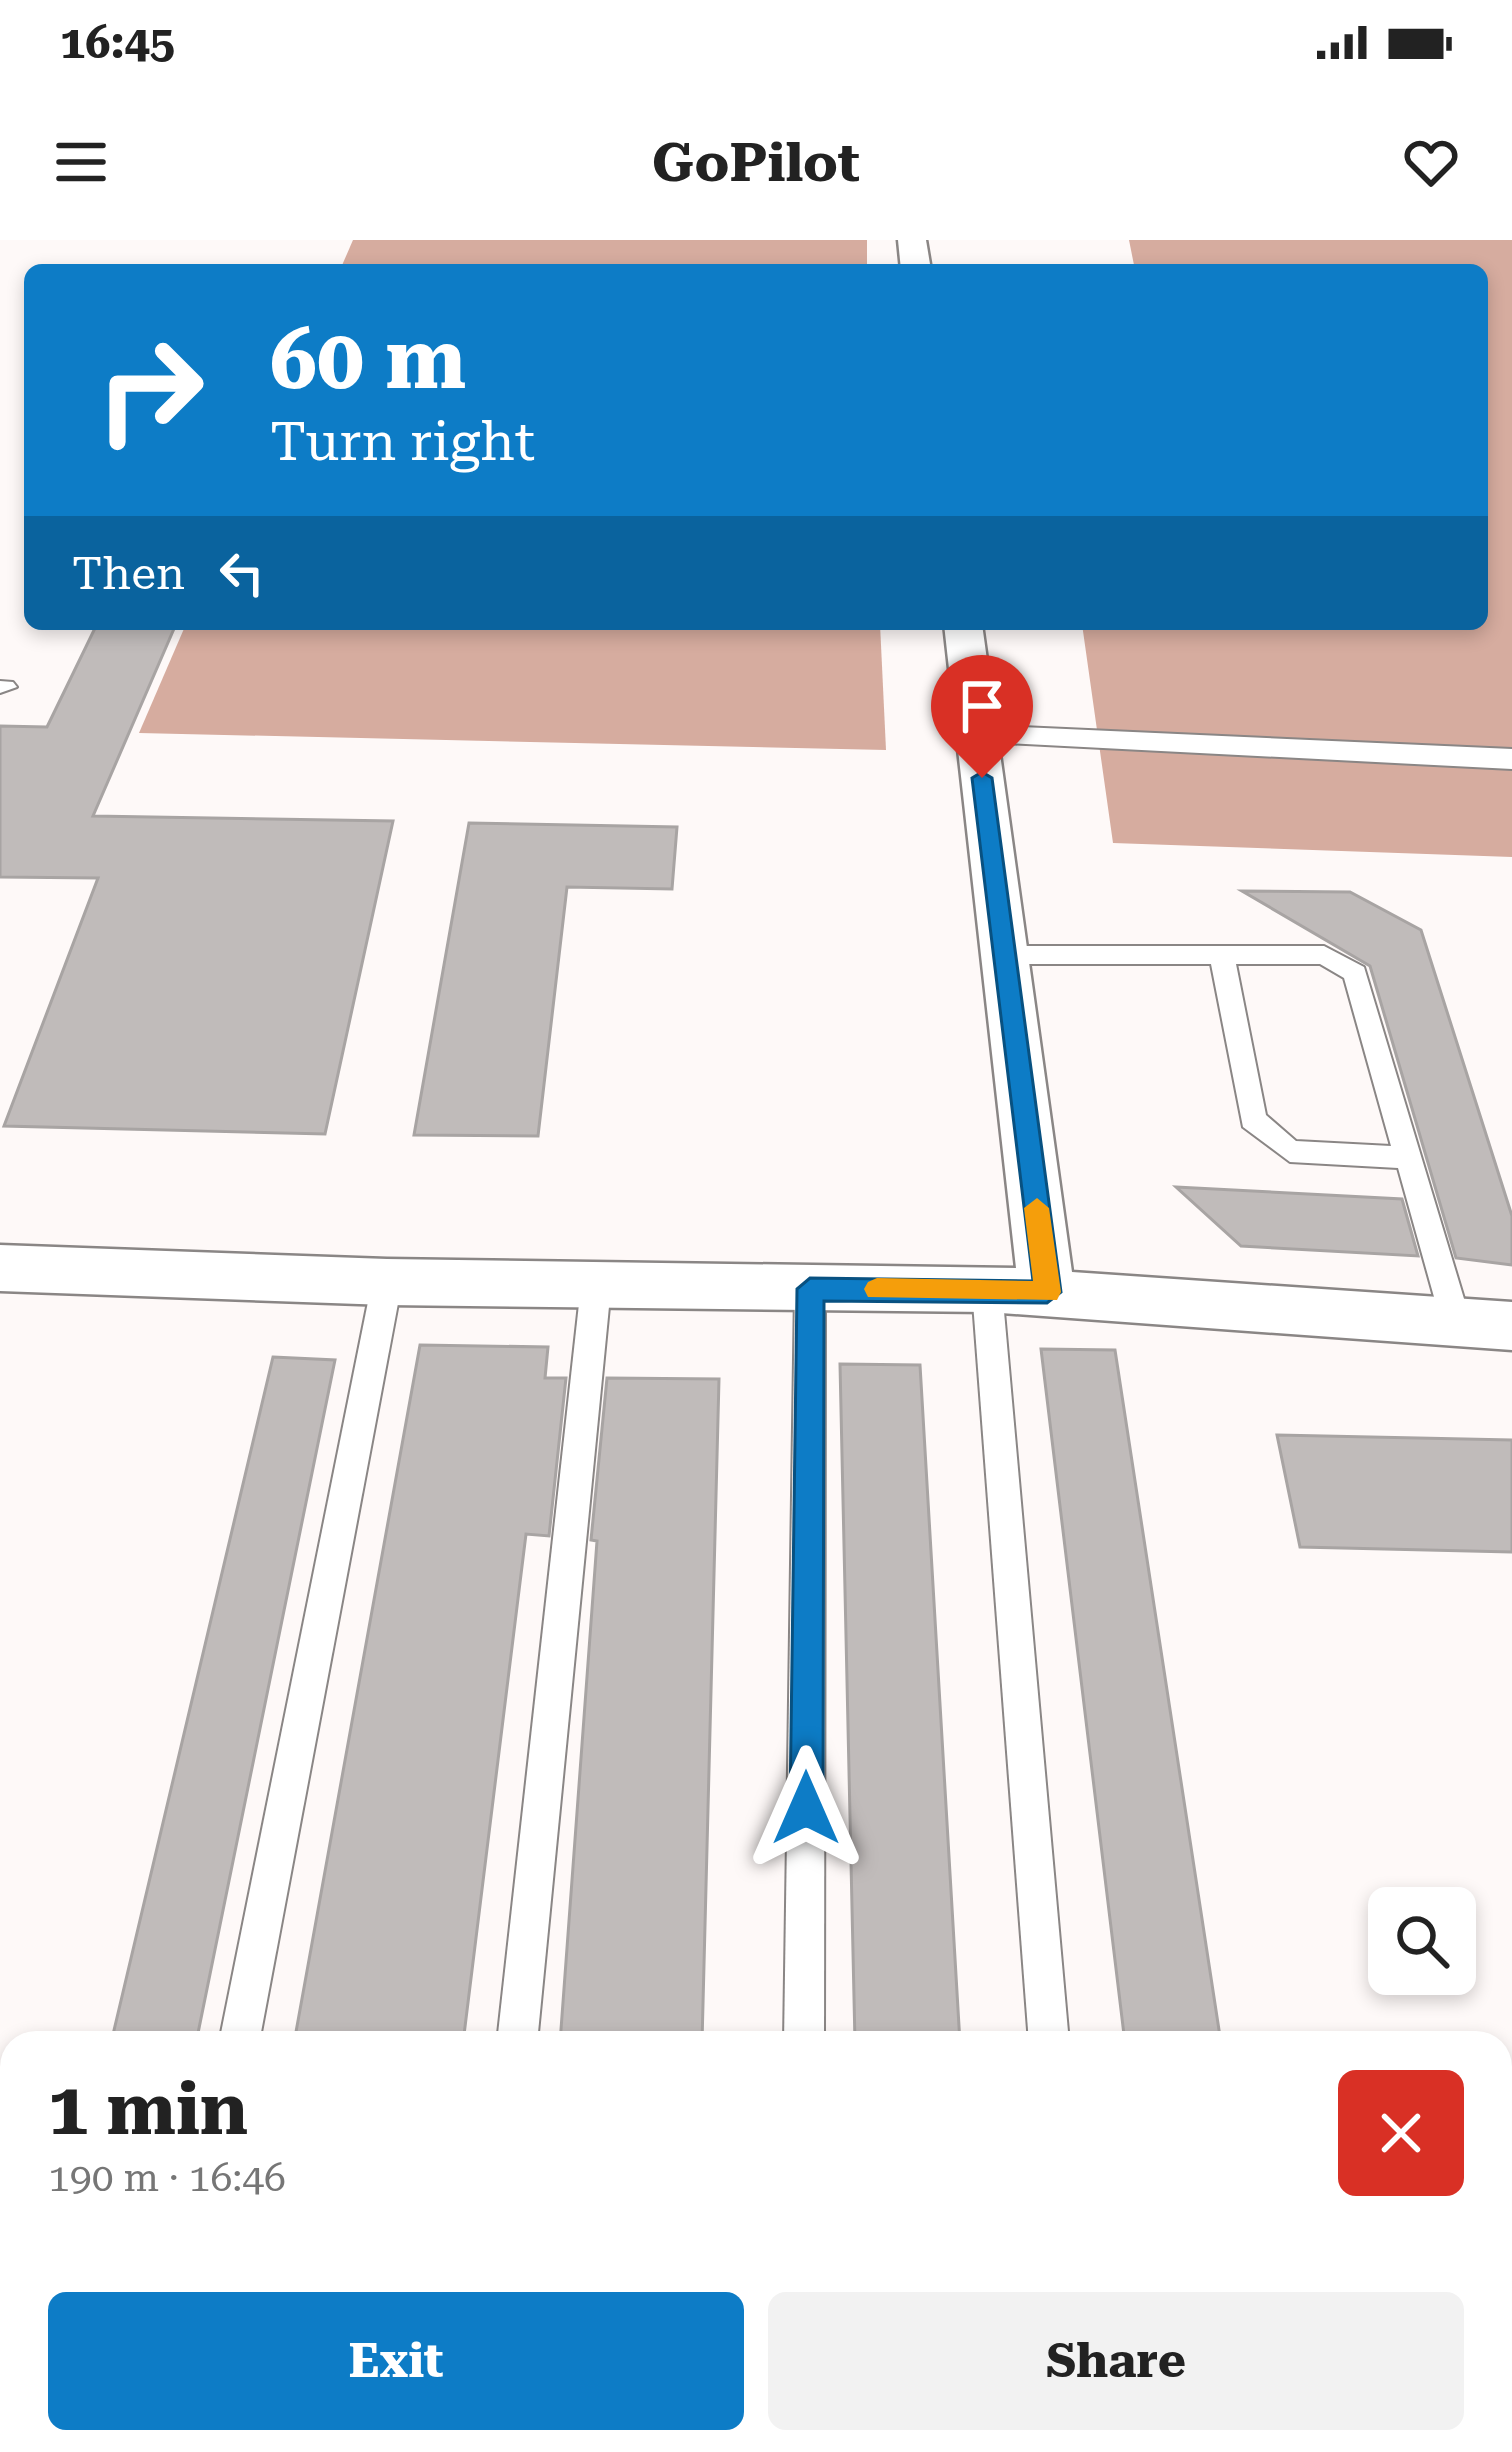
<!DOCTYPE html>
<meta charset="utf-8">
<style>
body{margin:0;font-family:"Roboto Serif",serif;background:#f2f2f2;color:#222;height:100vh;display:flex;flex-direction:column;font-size:45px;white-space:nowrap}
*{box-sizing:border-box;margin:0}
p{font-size:39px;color:#767676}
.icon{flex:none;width:66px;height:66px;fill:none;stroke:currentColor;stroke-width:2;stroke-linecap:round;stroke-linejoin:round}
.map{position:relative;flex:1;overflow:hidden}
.sheet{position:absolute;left:0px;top:1791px;width:1512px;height:423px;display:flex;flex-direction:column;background:#fff;border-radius:36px 36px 0 0;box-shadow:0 6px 18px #0003}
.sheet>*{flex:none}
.top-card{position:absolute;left:24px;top:24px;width:1464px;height:366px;border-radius:18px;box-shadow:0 6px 18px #0003;background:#0d7cc6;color:#fff;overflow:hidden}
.fabs{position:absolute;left:1368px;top:1647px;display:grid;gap:24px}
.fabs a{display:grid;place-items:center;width:108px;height:108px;border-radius:18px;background:#fff;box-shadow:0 6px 18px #0003;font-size:60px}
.pin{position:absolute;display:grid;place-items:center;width:102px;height:102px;color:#fff;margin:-123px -51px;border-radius:50% 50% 50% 0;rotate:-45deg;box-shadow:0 0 12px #0007}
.pin .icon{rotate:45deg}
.me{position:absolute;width:132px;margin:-66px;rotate:0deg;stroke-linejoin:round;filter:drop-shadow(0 0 9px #0008)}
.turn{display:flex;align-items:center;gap:42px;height:252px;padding:0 48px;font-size:54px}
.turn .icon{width:156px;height:156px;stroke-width:2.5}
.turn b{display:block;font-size:84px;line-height:102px}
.then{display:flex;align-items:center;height:114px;padding:0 48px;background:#0003;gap:24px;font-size:45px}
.round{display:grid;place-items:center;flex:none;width:126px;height:126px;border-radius:18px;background:#f2f2f2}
.head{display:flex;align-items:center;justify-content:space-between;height:204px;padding:0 48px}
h1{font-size:72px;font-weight:700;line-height:90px}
.button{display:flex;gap:24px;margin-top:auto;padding:24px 48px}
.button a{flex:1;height:138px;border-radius:18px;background:#0d7cc6;color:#fff;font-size:48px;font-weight:700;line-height:138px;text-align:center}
.button a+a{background:#f2f2f2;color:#222}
.status{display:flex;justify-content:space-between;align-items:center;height:84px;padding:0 60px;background:#fff;direction:ltr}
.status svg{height:33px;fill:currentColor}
header{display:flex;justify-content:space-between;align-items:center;height:156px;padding:0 48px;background:#fff;font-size:54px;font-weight:700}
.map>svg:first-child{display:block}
.forest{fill:#d6ac9f}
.building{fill:#c0bbba;stroke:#a8a4a3;stroke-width:3}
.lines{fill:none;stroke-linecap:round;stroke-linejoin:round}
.service-casing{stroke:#8a8685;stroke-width:4}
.pedestrian-casing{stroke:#8a8685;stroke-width:4}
.minor-casing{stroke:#8a8685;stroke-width:5}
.service{fill:#fff;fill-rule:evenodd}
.pedestrian{fill:#fff;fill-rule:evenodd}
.minor{fill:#fff;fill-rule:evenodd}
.route{fill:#0d7cc6;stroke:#085181;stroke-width:3}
.slow{fill:#f59e0b}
</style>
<div class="status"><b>16:45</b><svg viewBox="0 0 49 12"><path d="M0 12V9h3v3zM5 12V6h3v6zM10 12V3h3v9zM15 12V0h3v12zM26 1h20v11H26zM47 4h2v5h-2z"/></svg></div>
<header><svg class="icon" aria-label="menu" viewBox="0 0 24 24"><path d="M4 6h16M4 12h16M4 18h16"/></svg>GoPilot<svg class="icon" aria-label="heart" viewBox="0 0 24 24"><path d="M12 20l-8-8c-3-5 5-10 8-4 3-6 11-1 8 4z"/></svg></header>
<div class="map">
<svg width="1512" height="2212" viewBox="0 0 1512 2212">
<rect width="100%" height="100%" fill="#fef9f8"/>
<g class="forest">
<polygon points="353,0 867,0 867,30 340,30"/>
<polygon points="1129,0 1512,0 1512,617 1113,603 1082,384 1482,384 1482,30 1135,30"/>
<polygon points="186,384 880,384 886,510 139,493"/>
</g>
<g class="building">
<polygon points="97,384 176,384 93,576 393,581 325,894 4,886 98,638 0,637 0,486 47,487"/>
<polygon points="469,583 677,587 672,649 567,647 538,896 414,895"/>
<polygon points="1242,651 1350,652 1421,690 1512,976 1512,1025 1456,1018 1370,726"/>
<polygon points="1176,947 1402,959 1418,1016 1241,1006"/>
<polygon points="420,1105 548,1107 545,1138 566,1138 549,1296 526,1294 463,1803 294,1803"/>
<polygon points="1041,1109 1115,1110 1221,1803 1125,1803"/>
<polygon points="273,1117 335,1120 196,1803 111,1803"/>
<polygon points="840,1124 920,1125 960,1803 855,1803"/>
<polygon points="607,1138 719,1139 702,1803 560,1803 597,1301 591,1300"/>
<polygon points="1277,1195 1512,1200 1512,1312 1300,1307"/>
</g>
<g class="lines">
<g class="service-casing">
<g id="service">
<polygon points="0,441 13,442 17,447 0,453"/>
<path d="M1005,706H1324L1364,727L1471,1082L1466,1091L1456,1095L1446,1091L1441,1082L1398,928L1290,922L1243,887L1211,724H1005L993,715ZM1236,724H1320L1344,738L1391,906L1296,901L1266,875Z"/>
<polygon points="387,1030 397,1033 402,1042 259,1803 219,1803 372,1042 377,1033"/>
<polygon points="596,1034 606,1037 611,1046 537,1803 497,1803 581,1046 586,1037"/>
<polygon points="987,1037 997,1040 1002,1049 1069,1803 1029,1803 972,1049 977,1040"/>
<polygon points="810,1038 820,1041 825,1050 824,1803 784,1803 795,1050 800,1041"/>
<polygon points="139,2202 183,2202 181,2212 137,2212"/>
<polygon points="453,2202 497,2202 496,2212 452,2212"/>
<rect x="779" y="2202" width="44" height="10"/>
<polygon points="1071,2202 1115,2202 1116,2212 1072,2212"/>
</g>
</g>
<g class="pedestrian-casing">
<polygon id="pedestrian" points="976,485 1512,509 1512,529 965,501 961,494 965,487"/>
</g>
<g class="minor-casing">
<g id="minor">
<polygon points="898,0 926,0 931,30 901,30"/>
<polygon points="944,384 982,384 1072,1032 1512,1062 1512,1110 987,1072 387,1065 0,1051 0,1005 387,1019 1016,1028"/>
</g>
</g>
<use href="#service" class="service"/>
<use href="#pedestrian" class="pedestrian"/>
<use href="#minor" class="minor"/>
</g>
<polygon class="route" points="982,532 992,538 1061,1052 1047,1063 824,1061 823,1568 818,1579 806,1584 795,1579 790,1568 797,1049 810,1038 1033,1041 972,538"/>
<polygon class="slow" points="1037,958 1049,968 1061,1052 1057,1060 868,1057 864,1049 868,1042 877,1038 1033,1041 1024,968"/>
</svg>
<div class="fabs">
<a><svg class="icon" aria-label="search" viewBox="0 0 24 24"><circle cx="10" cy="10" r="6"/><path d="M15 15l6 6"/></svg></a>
</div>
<div class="pin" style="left:982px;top:538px;background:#d93025"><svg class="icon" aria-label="arrive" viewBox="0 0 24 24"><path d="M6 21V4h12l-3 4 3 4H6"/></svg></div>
<svg class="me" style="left:806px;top:1568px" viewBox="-20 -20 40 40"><path d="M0-17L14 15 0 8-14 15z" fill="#0d7cc6" stroke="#fff" stroke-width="4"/></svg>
<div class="top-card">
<div class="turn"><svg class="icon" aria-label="right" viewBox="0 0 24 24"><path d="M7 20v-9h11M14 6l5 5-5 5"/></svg><div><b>60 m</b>Turn right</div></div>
<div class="then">Then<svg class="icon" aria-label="left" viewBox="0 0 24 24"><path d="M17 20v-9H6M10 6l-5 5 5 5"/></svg></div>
</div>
<section class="sheet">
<div class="head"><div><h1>1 min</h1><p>190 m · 16:46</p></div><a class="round" style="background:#d93025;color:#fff"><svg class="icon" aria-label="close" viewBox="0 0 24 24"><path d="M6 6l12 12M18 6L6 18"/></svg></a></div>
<div class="button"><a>Exit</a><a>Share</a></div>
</section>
</div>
